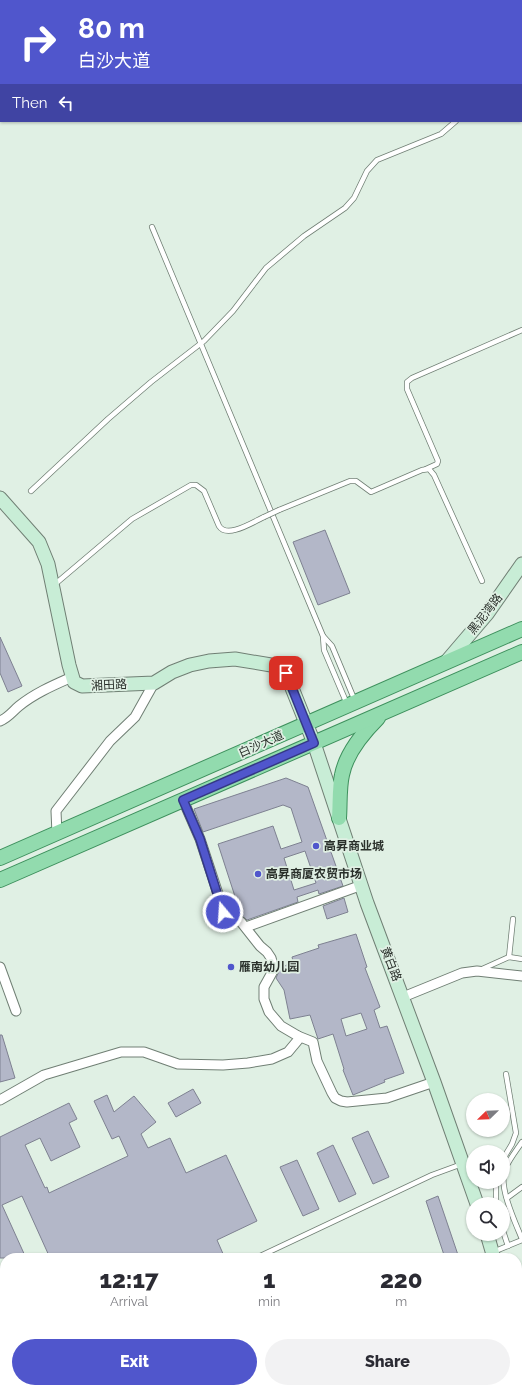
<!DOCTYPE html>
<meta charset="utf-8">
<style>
body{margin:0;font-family:Raleway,"Noto Sans SC",sans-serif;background:#f2f2f3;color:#2b2b33;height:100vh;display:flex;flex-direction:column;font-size:15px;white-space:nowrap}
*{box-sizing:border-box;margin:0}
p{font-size:13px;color:#7c7c81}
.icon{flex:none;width:22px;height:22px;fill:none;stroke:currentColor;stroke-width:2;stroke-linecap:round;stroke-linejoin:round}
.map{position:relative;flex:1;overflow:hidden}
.side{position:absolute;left:0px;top:1253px;width:522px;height:140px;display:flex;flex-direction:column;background:#fff;border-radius:16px 16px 0 0;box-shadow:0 1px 3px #0004}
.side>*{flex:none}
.top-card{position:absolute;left:0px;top:0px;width:522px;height:122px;box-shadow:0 1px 3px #0004;background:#5056cc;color:#fff;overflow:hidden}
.needle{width:26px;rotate:247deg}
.fabs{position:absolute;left:466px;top:1093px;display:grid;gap:8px}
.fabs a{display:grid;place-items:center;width:44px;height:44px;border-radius:50%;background:#fff;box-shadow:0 1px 3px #0004;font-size:20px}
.pin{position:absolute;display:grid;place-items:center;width:34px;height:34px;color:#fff;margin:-17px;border-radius:8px;box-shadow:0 2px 6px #0006}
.me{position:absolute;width:44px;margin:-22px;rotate:342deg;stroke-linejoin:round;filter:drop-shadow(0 0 3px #0008)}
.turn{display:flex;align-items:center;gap:14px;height:84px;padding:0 12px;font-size:18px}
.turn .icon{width:52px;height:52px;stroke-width:2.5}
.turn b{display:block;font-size:28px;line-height:34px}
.then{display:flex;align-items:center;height:38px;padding:0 12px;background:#0003;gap:8px;font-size:15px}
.eta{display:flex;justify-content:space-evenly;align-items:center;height:68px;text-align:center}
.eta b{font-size:24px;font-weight:800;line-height:28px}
.button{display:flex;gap:8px;margin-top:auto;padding:8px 12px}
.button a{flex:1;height:46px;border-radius:24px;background:#5056cc;color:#fff;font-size:16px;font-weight:800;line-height:46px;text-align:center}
.button a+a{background:#f2f2f3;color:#2b2b33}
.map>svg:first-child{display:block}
.building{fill:#b3b7c8;stroke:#7e8191;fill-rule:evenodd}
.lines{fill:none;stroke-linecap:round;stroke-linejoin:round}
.lane-casing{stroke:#707f74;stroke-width:6}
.street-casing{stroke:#707f74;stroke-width:11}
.secondary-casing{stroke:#707f74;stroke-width:15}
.primary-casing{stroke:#3e905d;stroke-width:16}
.lane{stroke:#fff;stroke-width:4.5}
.street{stroke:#fff;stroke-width:9}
.secondary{stroke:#c8edd6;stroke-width:13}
.primary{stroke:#92dbae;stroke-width:14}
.lane-bridge-casing{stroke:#707f74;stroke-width:6;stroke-linecap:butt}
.lane-bridge{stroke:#fff;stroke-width:4.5}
.route-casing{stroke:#343885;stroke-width:10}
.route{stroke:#5056cc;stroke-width:7}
.poi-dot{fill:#5056cc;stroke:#e0f0e4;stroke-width:1.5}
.labels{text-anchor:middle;stroke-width:3.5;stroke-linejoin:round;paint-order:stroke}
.street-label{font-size:12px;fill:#2a302b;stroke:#e0f0e4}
.poi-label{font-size:12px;font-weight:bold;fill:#2a302b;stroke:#e0f0e4;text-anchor:start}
</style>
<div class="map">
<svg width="522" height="1393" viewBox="0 0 522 1393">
<rect width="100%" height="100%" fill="#e0f0e4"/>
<g class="building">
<polygon points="325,530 350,593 318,605 293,542"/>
<polygon points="0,637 22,686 8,692 0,673"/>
<path d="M286,778L308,787L343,886L319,894L318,890L297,897L298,902L247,920L241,915L218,844L273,826L281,849L302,842L291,808L283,805L203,832L194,809ZM305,851L316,883L294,890L284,858Z"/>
<polygon points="344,898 348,912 327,919 323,906"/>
<path d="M356,934L367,967L365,968L380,1007L374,1010L380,1028L387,1026L404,1073L384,1080L385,1082L353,1095L343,1070L344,1069L333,1034L318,1039L310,1015L290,1019L284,990L276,978L280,969L293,961L292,957L319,948L318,945ZM361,1013L367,1029L346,1036L341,1019Z"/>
<polygon points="0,1035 2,1035 15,1078 0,1082"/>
<polygon points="193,1089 201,1103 176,1117 168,1103"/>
<polygon points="107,1095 114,1112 134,1096 156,1122 141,1134 148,1148 170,1138 186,1173 226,1155 257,1221 217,1240 224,1256 220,1258 50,1258 22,1196 2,1205 26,1258 0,1258 0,1137 69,1103 77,1119 69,1123 80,1147 51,1161 40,1138 25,1145 45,1188 47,1187 49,1193 128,1156 119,1136 112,1139 94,1101"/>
<polygon points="368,1131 389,1177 373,1184 352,1138"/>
<polygon points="333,1145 356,1194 339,1202 317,1153"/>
<polygon points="297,1160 319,1209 303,1216 280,1167"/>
<polygon points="438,1196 456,1249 459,1258 445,1258 426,1201"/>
</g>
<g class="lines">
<g class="lane-casing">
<g id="lane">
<polyline points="521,42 522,41"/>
<polyline points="152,227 323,636 324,650 347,704"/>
<polyline points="426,469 437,464 438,461 407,389 407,382 412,378 522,330"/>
<polyline points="31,491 108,419 151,382 204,341 233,311 266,268 304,236 345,208 354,198 367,171 377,160 441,134 456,121"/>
<polyline points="279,510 350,481 356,481 371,492 422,470 429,469 434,475 482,581"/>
<path d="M54,585L132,519L191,485H196L204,491L219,526C227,539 253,522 264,517"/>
<polyline points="323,636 332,646 355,701"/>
<polyline points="509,957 513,919"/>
<polyline points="480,970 509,957 522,959"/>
<path d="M522,1142C516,1151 507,1162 504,1172C500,1190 515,1222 522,1239"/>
<polyline points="503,1159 512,1144 516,1133 506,1074"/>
<polyline points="496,1182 496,1204"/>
<polyline points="507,1198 522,1187"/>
<polyline points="503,1231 508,1246"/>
<polyline points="493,1252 522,1240"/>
<polyline points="256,1258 432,1175 462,1164"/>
<polyline points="0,1379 5,1377"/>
</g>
</g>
<g class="street-casing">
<g id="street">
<path d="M0,721C8,718 13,711 19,706C35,693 54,685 72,677"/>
<polyline points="57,834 56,811 110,741 135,717 154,683"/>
<polyline points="246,927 362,885"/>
<polyline points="0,967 16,1011"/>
<polyline points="403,997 462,973 477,971 522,976"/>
<polyline points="298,1036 313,1042 317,1061 332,1093 335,1098 341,1101 347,1102 387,1098 434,1082"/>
<polyline points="0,1100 44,1075 121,1052 144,1052 178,1064 223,1065 248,1063 272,1059 288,1052 298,1040 298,1036 281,1026 269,1012 264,999 264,987 274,969 271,958 267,952 260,946 241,922 237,920 229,920 226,918 200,839 183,800"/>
<polyline points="175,1393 198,1388"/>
</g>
</g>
<g class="secondary-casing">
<g id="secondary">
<polyline points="0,498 39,542 48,564 69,665 74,682 82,686 154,683 172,672 190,665 209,661 235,659 277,666 286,673 314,743 367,903 434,1082 477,1204"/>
<polyline points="446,662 487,614 522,564"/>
<polyline points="487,1234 494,1258"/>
<polyline points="517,1379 520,1393"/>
</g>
</g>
<g class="primary-casing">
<g id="primary">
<path d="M339,818C340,805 339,787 342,775C346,754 363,733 378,718"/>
<polyline points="0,858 522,629"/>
<polyline points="0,880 522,652"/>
</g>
</g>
<use href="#lane" class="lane"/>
<use href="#street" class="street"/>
<use href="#secondary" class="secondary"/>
<use href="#primary" class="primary"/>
<g class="lane-bridge-casing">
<polyline id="lane-bridge" points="264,517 279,510"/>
</g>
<use href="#lane-bridge" class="lane-bridge"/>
</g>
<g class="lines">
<g class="route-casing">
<polyline id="route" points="223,912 200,839 183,800 314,743 286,673"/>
</g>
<use href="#route" class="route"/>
</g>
<g class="poi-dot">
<circle cx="316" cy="846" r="4"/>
<circle cx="258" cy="874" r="4"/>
<circle cx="231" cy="967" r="4"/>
</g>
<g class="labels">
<g class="street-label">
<text transform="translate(485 614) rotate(-52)" y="4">黑泥湾路</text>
<text transform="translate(109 685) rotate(-3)" y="4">湘田路</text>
<text transform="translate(261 744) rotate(-24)" y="4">白沙大道</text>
<text transform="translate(391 964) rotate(69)" y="4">黄白路</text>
</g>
<g class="poi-label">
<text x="324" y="850">高昇商业城</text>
<text x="266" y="878">高昇商厦农贸市场</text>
<text x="239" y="971">雁南幼儿园</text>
</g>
</g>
</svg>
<div class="fabs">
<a><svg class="needle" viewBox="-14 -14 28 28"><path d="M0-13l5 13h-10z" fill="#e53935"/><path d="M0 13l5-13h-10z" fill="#7c7c81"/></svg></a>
<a><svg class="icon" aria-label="sound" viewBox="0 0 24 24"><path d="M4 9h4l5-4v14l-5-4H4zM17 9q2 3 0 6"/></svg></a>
<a><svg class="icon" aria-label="search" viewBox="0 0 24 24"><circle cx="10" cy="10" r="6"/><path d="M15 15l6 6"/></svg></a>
</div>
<div class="pin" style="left:286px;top:673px;background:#d93025"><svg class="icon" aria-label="arrive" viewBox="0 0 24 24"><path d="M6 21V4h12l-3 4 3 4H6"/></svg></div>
<svg class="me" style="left:223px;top:912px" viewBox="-20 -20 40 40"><circle r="17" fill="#5056cc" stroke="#fff" stroke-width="3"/><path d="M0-11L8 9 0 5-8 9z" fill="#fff"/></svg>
<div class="top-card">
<div class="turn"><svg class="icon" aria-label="right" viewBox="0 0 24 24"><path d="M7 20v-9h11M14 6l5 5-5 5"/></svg><div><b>80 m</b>白沙大道</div></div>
<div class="then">Then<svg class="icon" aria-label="left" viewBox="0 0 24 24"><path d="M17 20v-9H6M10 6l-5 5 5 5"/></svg></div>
</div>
<section class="side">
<div class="eta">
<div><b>12:17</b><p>Arrival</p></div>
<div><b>1</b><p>min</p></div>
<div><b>220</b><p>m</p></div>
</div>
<div class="button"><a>Exit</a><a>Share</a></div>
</section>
</div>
